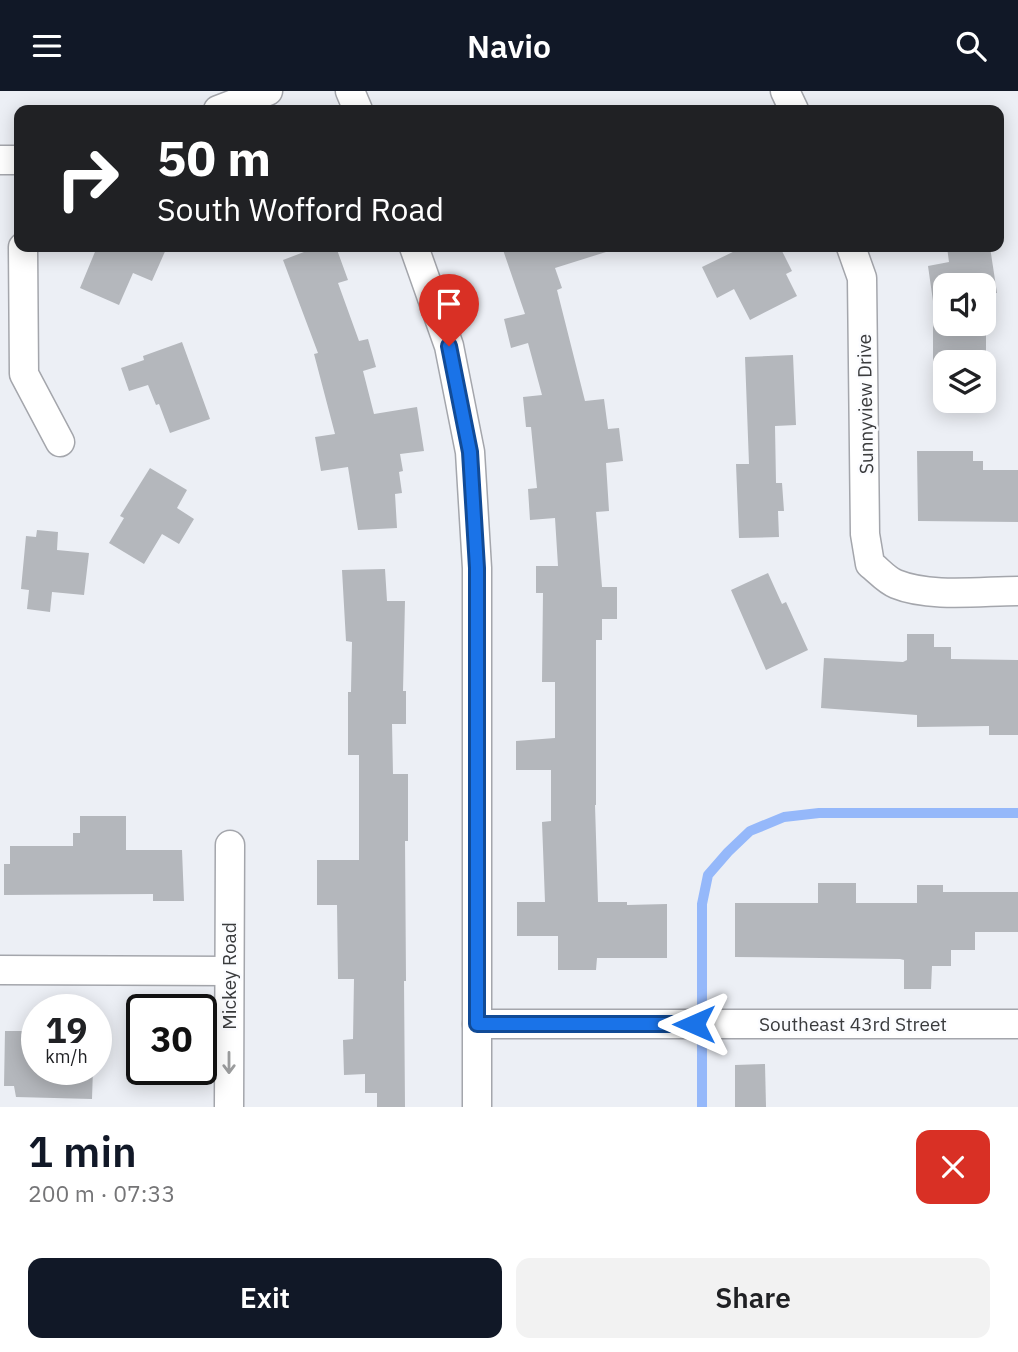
<!DOCTYPE html>
<meta charset="utf-8">
<style>
body{margin:0;font-family:"IBM Plex Sans",sans-serif;background:#f2f2f2;color:#202124;height:100vh;display:flex;flex-direction:column;font-size:26px;white-space:nowrap}
*{box-sizing:border-box;margin:0}
p{font-size:23px;color:#757577}
.icon{flex:none;width:38px;height:38px;fill:none;stroke:currentColor;stroke-width:2;stroke-linecap:round;stroke-linejoin:round}
.map{position:relative;height:1016px;overflow:hidden}
.details{display:flex;flex-direction:column;background:#fff;flex:1}
.details>*{flex:none}
.guide{position:absolute;left:14px;top:14px;width:990px;height:147px;border-radius:14px;box-shadow:0 4px 18px #0003;background:#202124;color:#fff;overflow:hidden}
.controls{position:absolute;left:933px;top:182px;display:grid;gap:14px}
.controls a{display:grid;place-items:center;width:63px;height:63px;border-radius:14px;background:#fff;box-shadow:0 4px 18px #0003;font-size:35px}
.speed{position:absolute;left:21px;top:903px;display:flex;gap:14px;font-size:35px;font-weight:700;text-align:center}
.speed>*{display:grid;place-content:center;width:91px;height:91px;border-radius:50%;background:#fff;box-shadow:0 4px 18px #0003;line-height:1}
.speed small{font-size:18px;font-weight:400}
.speed .limit{border:4px solid #111;border-radius:10px;background:#fff;color:#111}
.pin{position:absolute;display:grid;place-items:center;width:60px;height:60px;color:#fff;margin:-72px -30px;border-radius:50% 50% 50% 0;rotate:-45deg;box-shadow:0 0 7px #0007}
.pin .icon{rotate:45deg}
.me{position:absolute;width:77px;margin:-38px;rotate:270deg;stroke-linejoin:round;filter:drop-shadow(0 0 5px #0008)}
.turn{display:flex;align-items:center;gap:24px;height:147px;padding:0 28px;font-size:32px}
.turn .icon{width:91px;height:91px;stroke-width:2.5}
.turn b{display:block;font-size:49px;line-height:60px}
.round{display:grid;place-items:center;flex:none;width:74px;height:74px;border-radius:14px;background:#f2f2f2}
.summary{display:flex;align-items:center;justify-content:space-between;height:119px;padding:0 28px}
h1{font-size:42px;font-weight:600;line-height:52px;color:#111827}
.button{display:flex;gap:14px;margin-top:auto;padding:14px 28px}
.button a{flex:1;height:80px;border-radius:14px;background:#111827;color:#fff;font-size:28px;font-weight:600;line-height:80px;text-align:center}
.button a+a{background:#f2f2f2;color:#202124}
header{display:flex;justify-content:space-between;align-items:center;height:91px;padding:0 28px;background:#111827;color:#fff;font-size:32px;font-weight:600}
.map>svg:first-child{display:block}
.lines{fill:none;stroke-linecap:round;stroke-linejoin:round}
.stream{stroke:#95b8fa;stroke-width:10}
.building{fill:#b4b7bc;fill-rule:evenodd}
.street-casing{stroke:#a4a6ac;stroke-width:31}
.street{stroke:#fff;stroke-width:28}
.oneway{stroke:#9c9d9e}
.route-casing{stroke:#114b97;stroke-width:18}
.route{stroke:#1a73e8;stroke-width:12}
.labels{text-anchor:middle;stroke-width:5;stroke-linejoin:round;paint-order:stroke}
.street-label{font-size:19px;fill:#3a3b3d;stroke:#fbfcff}
</style>
<header><svg class="icon" aria-label="menu" viewBox="0 0 24 24"><path d="M4 6h16M4 12h16M4 18h16"/></svg>Navio<svg class="icon" aria-label="search" viewBox="0 0 24 24"><circle cx="10" cy="10" r="6"/><path d="M15 15l6 6"/></svg></header>
<div class="map">
<svg width="1018" height="1016" viewBox="0 0 1018 1016">
<rect width="100%" height="100%" fill="#eceff5"/>
<g class="lines">
<polyline class="stream" points="702,1016 702,813 708,784 728,761 750,740 784,726 819,722 1018,722"/>
</g>
<g class="building">
<polygon points="97,156 167,156 152,190 133,182 119,214 80,197"/>
<polygon points="317,156 336,156 348,189 338,192 359,250 368,248 376,276 363,280 374,323 417,316 424,360 400,363 403,380 399,381 402,402 395,403 397,437 358,439 348,376 321,380 315,346 335,343 314,263 318,262 283,169"/>
<polygon points="502,156 605,156 606,161 555,177 562,197 557,199 585,310 604,308 608,338 619,337 623,370 606,372 609,420 596,421 602,496 617,496 617,528 602,528 602,549 596,549 596,714 595,714 598,811 627,811 627,814 667,813 667,867 597,867 596,879 558,879 558,845 517,845 517,811 545,811 542,731 551,730 551,679 516,679 516,650 555,647 555,591 542,591 543,502 536,502 536,475 558,475 555,427 530,429 528,398 537,397 531,336 526,336 523,306 542,304 528,252 511,257 504,228 525,223"/>
<polygon points="743,156 780,156 792,180 786,183 797,205 750,229 734,198 717,207 702,176"/>
<path d="M947,156H990L997,202L986,203V302H984V271H945V302H942V270H933V210L928,175L949,171ZM945,194H984V233H945Z"/>
<polygon points="182,251 210,328 170,342 159,313 156,314 148,294 129,300 121,277 144,269 143,265"/>
<polygon points="793,264 796,334 775,335 776,392 782,392 784,420 778,420 779,446 739,447 736,373 749,373 745,266"/>
<polygon points="917,360 973,360 973,370 983,370 983,379 1018,379 1018,431 918,430"/>
<polygon points="150,377 187,399 177,417 194,428 179,453 162,443 144,473 109,452 124,427 120,425"/>
<polygon points="37,439 58,441 57,459 89,462 84,504 52,501 50,521 27,518 29,499 21,498 26,445 36,446"/>
<polygon points="385,478 387,510 405,510 403,600 406,600 406,633 392,633 393,683 408,683 408,750 405,750 406,890 404,890 405,1016 377,1016 377,1002 365,1002 365,983 344,984 343,949 353,948 354,888 338,888 337,814 317,814 317,769 359,769 359,664 348,664 348,601 351,601 352,551 346,550 342,479"/>
<polygon points="768,482 782,513 786,511 808,559 766,579 731,499"/>
<polygon points="907,543 934,543 934,556 951,556 951,568 1018,569 1018,644 989,644 989,635 917,636 917,624 821,617 824,567 903,571 907,569"/>
<polygon points="80,725 126,725 126,759 182,759 184,810 153,810 153,803 4,804 4,773 10,773 10,755 73,755 73,742 80,742"/>
<polygon points="818,792 856,792 856,812 917,812 917,794 943,794 943,801 1018,801 1018,841 975,841 975,859 951,859 951,875 932,875 931,898 904,898 904,869 900,868 735,866 735,812 818,812"/>
<polygon points="5,940 29,940 29,947 37,947 37,978 93,978 92,1008 16,1006 14,995 4,995"/>
<polygon points="765,973 766,1016 735,1016 735,974"/>
</g>
<g class="lines">
<g class="street-casing">
<g id="street">
<polyline points="350,0 358,19"/>
<polyline points="785,0 794,19"/>
<polyline points="218,19 268,0"/>
<polyline points="0,69 19,69"/>
<polyline points="23,156 24,283 60,351"/>
<polyline points="414,156 449,255 470,361 477,477 477,1016"/>
<path d="M851,156L862,187L865,443L870,473C878,479 886,489 896,493C930,507 982,500 1018,500"/>
<polyline points="0,879 229,880"/>
<polyline points="477,933 1018,933"/>
<polyline points="229,1016 230,754"/>
</g>
</g>
<use href="#street" class="street"/>
</g>
<defs><path id="oneway-shaft" d="M-6 0H5M1.5-3L5.5 0L1.5 3" fill="none" stroke-width="1.6" stroke-linecap="round" stroke-linejoin="round" transform="scale(1.75)"/></defs>
<use class="oneway" href="#oneway-shaft" transform="translate(229 972) rotate(90)"/>
<g class="lines">
<g class="route-casing">
<polyline id="route" points="449,255 470,361 477,477 477,933 694,933"/>
</g>
<use href="#route" class="route"/>
</g>
<g class="labels">
<g class="street-label">
<text transform="translate(865 313) rotate(-91)" y="7">Sunnyview Drive</text>
<text transform="translate(229 885) rotate(-90)" y="7">Mickey Road</text>
<text x="853" y="940">Southeast 43rd Street</text>
</g>
</g>
</svg>
<div class="controls">
<a><svg class="icon" aria-label="sound" viewBox="0 0 24 24"><path d="M4 9h4l5-4v14l-5-4H4zM17 9q2 3 0 6"/></svg></a>
<a><svg class="icon" aria-label="layers" viewBox="0 0 24 24"><path d="M12 4l9 5-9 5-9-5zM3 14l9 5 9-5"/></svg></a>
</div>
<div class="speed"><div>19<small>km/h</small></div><div class="limit">30</div></div>
<div class="pin" style="left:449px;top:255px;background:#d93025"><svg class="icon" aria-label="arrive" viewBox="0 0 24 24"><path d="M6 21V4h12l-3 4 3 4H6"/></svg></div>
<svg class="me" style="left:694px;top:933px" viewBox="-20 -20 40 40"><path d="M0-17L14 15 0 8-14 15z" fill="#1a73e8" stroke="#fff" stroke-width="4"/></svg>
<div class="guide">
<div class="turn"><svg class="icon" aria-label="right" viewBox="0 0 24 24"><path d="M7 20v-9h11M14 6l5 5-5 5"/></svg><div><b>50 m</b>South Wofford Road</div></div>
</div>
</div>
<section class="details">
<div class="summary"><div><h1>1 min</h1><p>200 m · 07:33</p></div><a class="round" style="background:#d93025;color:#fff"><svg class="icon" aria-label="close" viewBox="0 0 24 24"><path d="M6 6l12 12M18 6L6 18"/></svg></a></div>
<div class="button"><a>Exit</a><a>Share</a></div>
</section>
